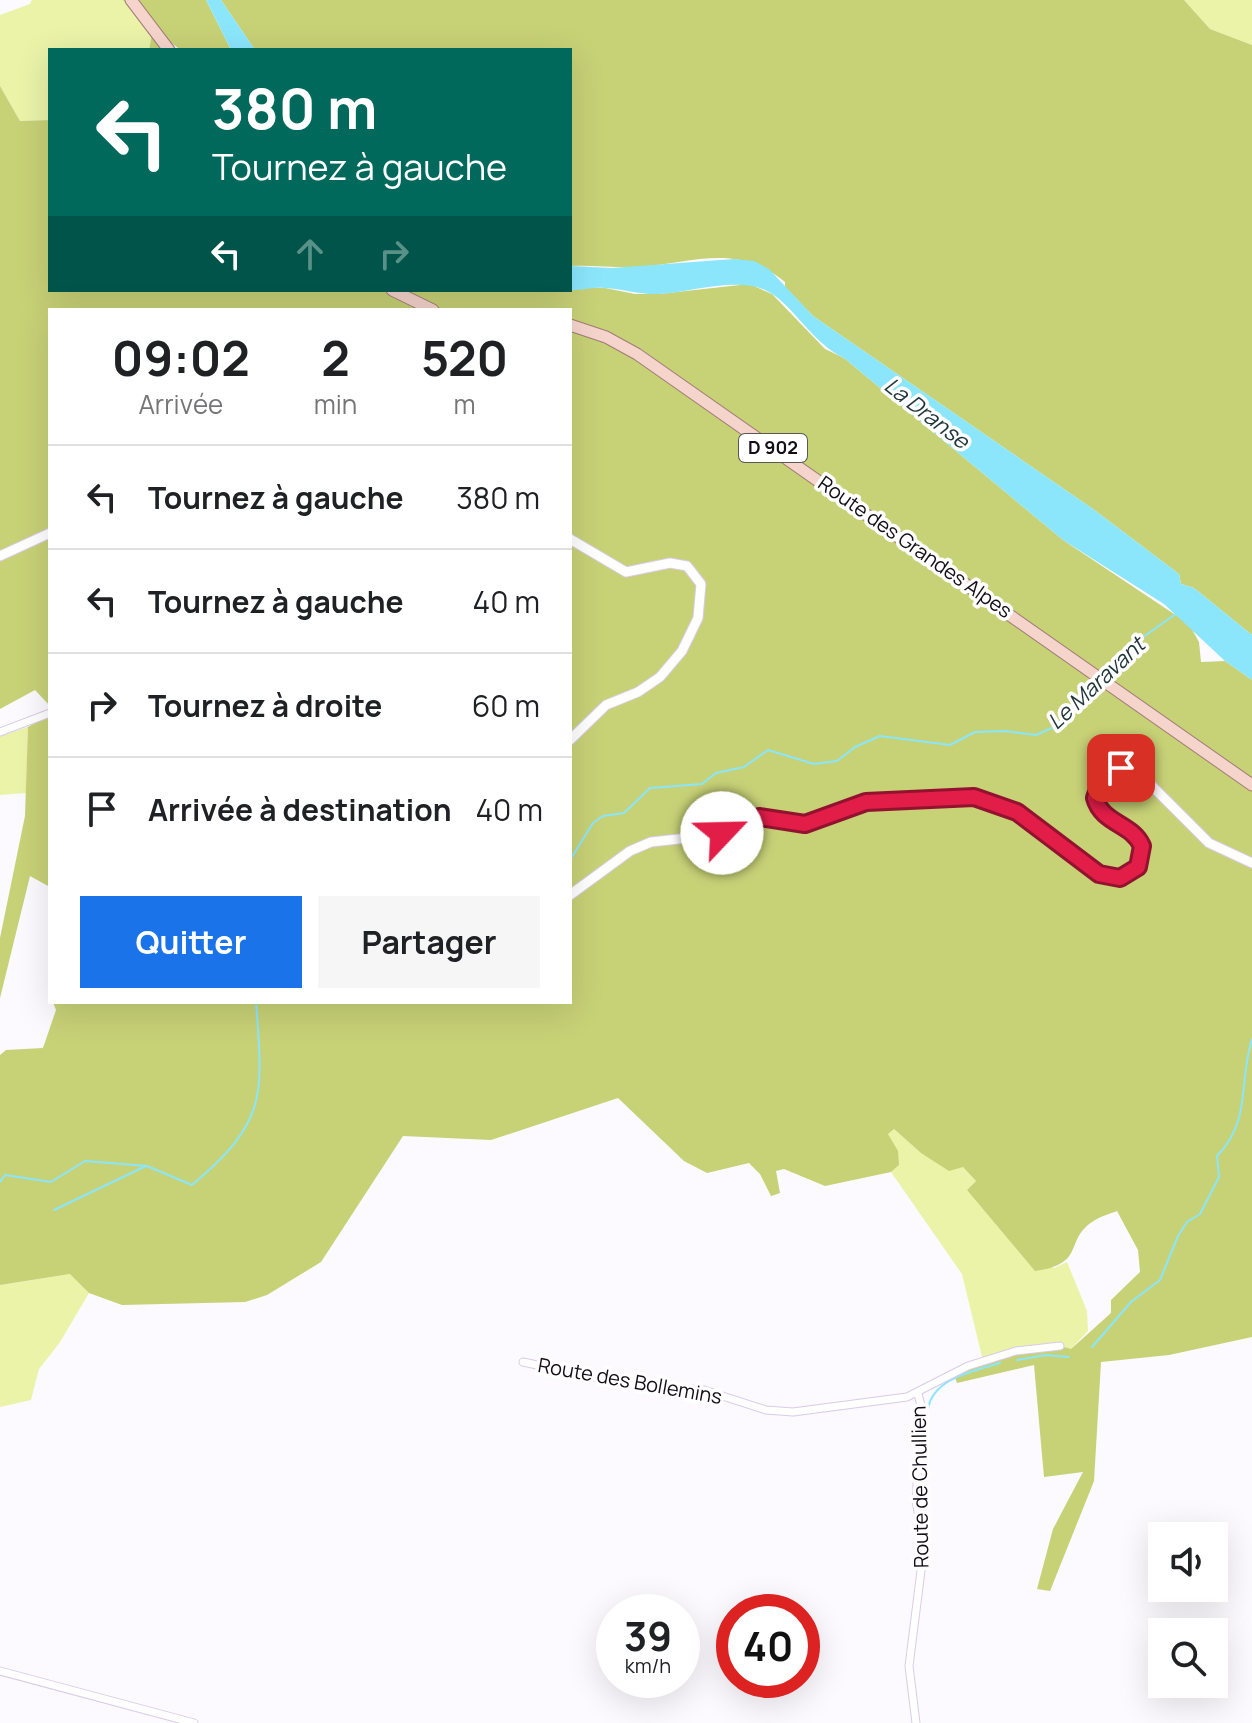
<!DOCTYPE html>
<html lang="fr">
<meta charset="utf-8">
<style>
body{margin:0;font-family:Manrope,sans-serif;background:#f6f6f6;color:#202124;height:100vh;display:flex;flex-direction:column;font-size:30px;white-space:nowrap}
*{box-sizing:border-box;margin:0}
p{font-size:26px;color:#757577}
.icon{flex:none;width:44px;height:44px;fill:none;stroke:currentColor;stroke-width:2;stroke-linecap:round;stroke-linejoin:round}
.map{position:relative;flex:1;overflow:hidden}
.drawer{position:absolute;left:48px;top:308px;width:524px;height:696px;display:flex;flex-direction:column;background:#fff;border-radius:0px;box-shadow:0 8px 32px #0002}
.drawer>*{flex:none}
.guide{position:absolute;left:48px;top:48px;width:524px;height:244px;border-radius:0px;box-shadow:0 8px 32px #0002;background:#00695c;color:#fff;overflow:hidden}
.tools{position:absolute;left:1148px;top:1522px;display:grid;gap:16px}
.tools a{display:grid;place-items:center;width:80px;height:80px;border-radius:0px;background:#fff;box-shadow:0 8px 32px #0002;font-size:40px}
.speed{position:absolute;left:596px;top:1594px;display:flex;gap:16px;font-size:40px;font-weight:700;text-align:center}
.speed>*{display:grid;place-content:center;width:104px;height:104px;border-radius:50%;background:#fff;box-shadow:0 8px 32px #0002;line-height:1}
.speed small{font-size:20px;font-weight:400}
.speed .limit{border:12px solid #d22;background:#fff;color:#111}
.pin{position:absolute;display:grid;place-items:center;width:68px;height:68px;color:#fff;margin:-34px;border-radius:16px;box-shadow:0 4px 12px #0006}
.me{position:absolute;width:88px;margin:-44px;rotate:66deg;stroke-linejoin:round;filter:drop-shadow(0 0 6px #0008)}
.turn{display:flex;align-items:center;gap:28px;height:168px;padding:0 32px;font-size:36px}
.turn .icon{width:104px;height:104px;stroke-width:2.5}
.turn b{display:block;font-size:56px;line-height:68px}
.lanes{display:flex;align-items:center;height:76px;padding:0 32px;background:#0003;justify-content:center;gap:40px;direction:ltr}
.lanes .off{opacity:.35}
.eta{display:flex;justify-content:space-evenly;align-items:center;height:136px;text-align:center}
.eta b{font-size:48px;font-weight:700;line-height:56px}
.action{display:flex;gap:16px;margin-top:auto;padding:16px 32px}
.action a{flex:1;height:92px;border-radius:0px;background:#1a73e8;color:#fff;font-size:32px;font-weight:700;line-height:92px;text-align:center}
.action a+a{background:#f6f6f6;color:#202124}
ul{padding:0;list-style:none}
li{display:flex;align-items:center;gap:24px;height:104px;padding:0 32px;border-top:2px solid #e0e0e0}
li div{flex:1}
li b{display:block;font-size:30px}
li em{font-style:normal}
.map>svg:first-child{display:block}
.green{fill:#eaf3a8}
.forest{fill:#c7d176}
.water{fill:#8be6fc}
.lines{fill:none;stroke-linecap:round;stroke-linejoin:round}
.stream{stroke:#8be6fc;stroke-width:2}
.minor-casing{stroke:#dacbe8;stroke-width:9}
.tertiary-casing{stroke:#dacbe8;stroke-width:11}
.primary-casing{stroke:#a27c76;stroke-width:13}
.minor{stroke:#fff;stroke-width:7}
.tertiary{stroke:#fff;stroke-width:9}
.primary{stroke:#f5d4cc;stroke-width:11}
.route-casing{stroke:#92132f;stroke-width:20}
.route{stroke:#e11d48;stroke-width:14}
.labels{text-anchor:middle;stroke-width:7;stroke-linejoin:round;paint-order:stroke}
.shield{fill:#fff;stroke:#59565c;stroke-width:2}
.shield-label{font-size:18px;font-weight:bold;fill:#120d16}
.street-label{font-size:20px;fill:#120d16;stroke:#fff}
.water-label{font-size:22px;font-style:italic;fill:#1f353a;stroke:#fff}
</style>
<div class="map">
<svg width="1252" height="1723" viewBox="0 0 1252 1723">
<rect width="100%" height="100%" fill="#fcf9ff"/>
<g class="green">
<polygon points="32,0 123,0 152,34 149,50 50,50 50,120 20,121 0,86 0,15 30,4"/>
<polygon points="1184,0 1252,0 1252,45 1210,29"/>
<polygon points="28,727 26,793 0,795 0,736"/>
<polygon points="894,1129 921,1153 963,1167 976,1181 967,1190 1054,1268 1067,1262 1087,1311 1088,1331 1071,1349 1060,1346 983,1361 962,1274 891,1172 899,1165 888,1133"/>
<polygon points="71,1274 89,1293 60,1342 39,1369 31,1400 0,1407 0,1285"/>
</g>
<g class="forest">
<polygon points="123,0 206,0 231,50 181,50 170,42 175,50 149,50 152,34"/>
<path d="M221,0H1184L1210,29L1252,45V635L1194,588L1181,584L1179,574L1093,509L813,316L785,287V282C736,242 694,263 638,267C615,268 593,265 570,266V50H255Z"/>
<path d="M0,86L20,121L50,120V290L605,288L635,294H659L749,284L772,294L825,349L844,358L1063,540L1189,624L1199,642L1201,662L1225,661L1252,680V1337L1169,1355L1101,1362L1094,1481L1050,1591L1037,1589L1053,1529L1083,1472L1044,1477L1034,1365L957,1383L953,1372C981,1362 1044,1339 1071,1349L1111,1313V1300L1140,1272L1138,1250L1117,1211C1109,1214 1099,1217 1092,1222C1064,1241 1086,1264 1035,1271L967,1190L976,1181L963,1167L949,1171L921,1153L894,1129L888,1134L898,1151L899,1165L891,1172L825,1186L784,1169L776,1171L780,1193L771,1196L760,1174L749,1163L707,1173L684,1161L618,1098L491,1140L403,1136L321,1262L267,1295L245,1302L122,1305L89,1293L70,1274L0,1285V1055L6,1050L43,1048L56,1010L53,1002H570V310H50V706L35,690L0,709Z"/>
<polygon points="50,715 50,887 30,876 0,998 0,938 25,816 28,727"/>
</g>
<g class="water">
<polygon points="206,0 221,0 255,50 231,50"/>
<path d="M734,259L754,261L769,269L813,316L1093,509L1179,574L1181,584L1194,588L1252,635V680L1225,661L1164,604L1063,540L844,358C810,342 792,302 765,290C736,277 691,292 660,294C640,295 624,289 604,288C592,287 580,291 567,290H570V266L612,268Z"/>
</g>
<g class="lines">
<g class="stream">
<polyline points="1102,674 1132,645 1177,613"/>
<polyline points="570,860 593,823 603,816 624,813 650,788 702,784 716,773 744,767 768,750 814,764 837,761 855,747 880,736 950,745 975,732 1005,731 1036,735 1054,727 1097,683"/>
<path d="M0,1182L5,1175L51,1182L85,1161L147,1166L192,1185C268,1121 263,1095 256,1002"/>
<polyline points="54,1210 146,1166"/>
<path d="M1092,1347L1131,1302L1160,1280L1178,1236L1187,1222L1200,1214L1219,1177L1217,1156C1252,1120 1238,1083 1252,1039"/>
<polyline points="1017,1360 1046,1355 1069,1357"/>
<path d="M928,1409C933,1378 974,1371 1000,1363"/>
</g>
<g class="minor-casing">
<g id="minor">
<polyline points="0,732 50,713"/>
<polyline points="523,1362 626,1384 704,1390 766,1410 793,1412 907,1397 968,1366 1016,1351 1060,1346"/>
<polyline points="0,1671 194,1723"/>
<polyline points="916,1723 909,1666 924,1547 916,1500 922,1409 918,1394"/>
</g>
</g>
<g class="tertiary-casing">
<g id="tertiary">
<polyline points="570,539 626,572 670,563 687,566 701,584 698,618 682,651 660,677 638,692 606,705 570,740"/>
<polyline points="0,556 50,533"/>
<path d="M570,895L630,851L651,842L715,835L759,817L805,824L866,802L964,796L1010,808L1062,842L1099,874L1125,877L1141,863L1140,841C1127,822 1101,823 1095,798L1102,777L1121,768L1141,775L1209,843L1252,863"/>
</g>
</g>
<g class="primary-casing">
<g id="primary">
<polyline points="131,0 169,50"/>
<polyline points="392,290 433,310"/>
<polyline points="570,325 606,337 637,354 1252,785"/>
</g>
</g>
<use href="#minor" class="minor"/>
<use href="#tertiary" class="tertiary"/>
<use href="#primary" class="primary"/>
</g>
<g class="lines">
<g class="route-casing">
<path id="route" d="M722,833L759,817L805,824L866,802L974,797L1017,812L1099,874L1120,878L1138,867L1142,846C1132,823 1102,824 1095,798L1102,777L1121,768"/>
</g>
<use href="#route" class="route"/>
</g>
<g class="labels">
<rect class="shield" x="739" y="434" width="68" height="28" rx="6"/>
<g class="shield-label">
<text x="773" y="454">D 902</text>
</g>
<g class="street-label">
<text transform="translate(915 547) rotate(35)" y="7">Route des Grandes Alpes</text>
<text transform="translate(630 1381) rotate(10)" y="7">Route des Bollemins</text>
<text transform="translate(920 1487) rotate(-91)" y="7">Route de Chullien</text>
</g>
<g class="water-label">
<text transform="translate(927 413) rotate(38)" y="8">La Dranse</text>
<text transform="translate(1096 683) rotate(-43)" y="8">Le Maravant</text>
</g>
</g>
</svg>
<div class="tools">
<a><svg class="icon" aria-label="sound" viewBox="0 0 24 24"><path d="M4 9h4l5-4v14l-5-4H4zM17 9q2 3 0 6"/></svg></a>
<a><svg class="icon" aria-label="search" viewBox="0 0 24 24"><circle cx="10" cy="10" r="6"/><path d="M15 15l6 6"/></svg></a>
</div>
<div class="speed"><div>39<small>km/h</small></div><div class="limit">40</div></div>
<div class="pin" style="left:1121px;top:768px;background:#d93025"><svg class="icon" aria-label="arrive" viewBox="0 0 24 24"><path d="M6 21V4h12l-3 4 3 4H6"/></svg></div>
<svg class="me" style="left:722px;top:833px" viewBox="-20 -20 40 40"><circle r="19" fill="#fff"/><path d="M0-13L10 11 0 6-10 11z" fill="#e11d48"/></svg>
<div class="guide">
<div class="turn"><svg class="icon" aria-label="left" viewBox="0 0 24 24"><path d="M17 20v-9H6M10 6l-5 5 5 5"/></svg><div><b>380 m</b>Tournez à gauche</div></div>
<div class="lanes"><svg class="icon" aria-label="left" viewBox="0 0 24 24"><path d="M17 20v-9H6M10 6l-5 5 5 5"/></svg><svg class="icon off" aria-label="ahead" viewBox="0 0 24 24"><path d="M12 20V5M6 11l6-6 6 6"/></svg><svg class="icon off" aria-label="right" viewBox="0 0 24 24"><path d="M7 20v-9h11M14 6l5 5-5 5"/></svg></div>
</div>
<section class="drawer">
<div class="eta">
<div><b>09:02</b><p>Arrivée</p></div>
<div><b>2</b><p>min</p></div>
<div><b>520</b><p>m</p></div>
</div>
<ul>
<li><svg class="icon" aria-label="left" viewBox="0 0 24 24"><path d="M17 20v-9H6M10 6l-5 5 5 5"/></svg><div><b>Tournez à gauche</b></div><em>380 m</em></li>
<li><svg class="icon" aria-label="left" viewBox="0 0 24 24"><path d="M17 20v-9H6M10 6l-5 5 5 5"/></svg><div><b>Tournez à gauche</b></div><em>40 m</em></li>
<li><svg class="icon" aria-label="right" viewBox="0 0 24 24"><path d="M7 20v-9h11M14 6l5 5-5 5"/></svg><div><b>Tournez à droite</b></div><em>60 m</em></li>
<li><svg class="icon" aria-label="arrive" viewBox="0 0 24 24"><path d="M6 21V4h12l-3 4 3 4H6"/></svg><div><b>Arrivée à destination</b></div><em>40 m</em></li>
</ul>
<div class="action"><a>Quitter</a><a>Partager</a></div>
</section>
</div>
